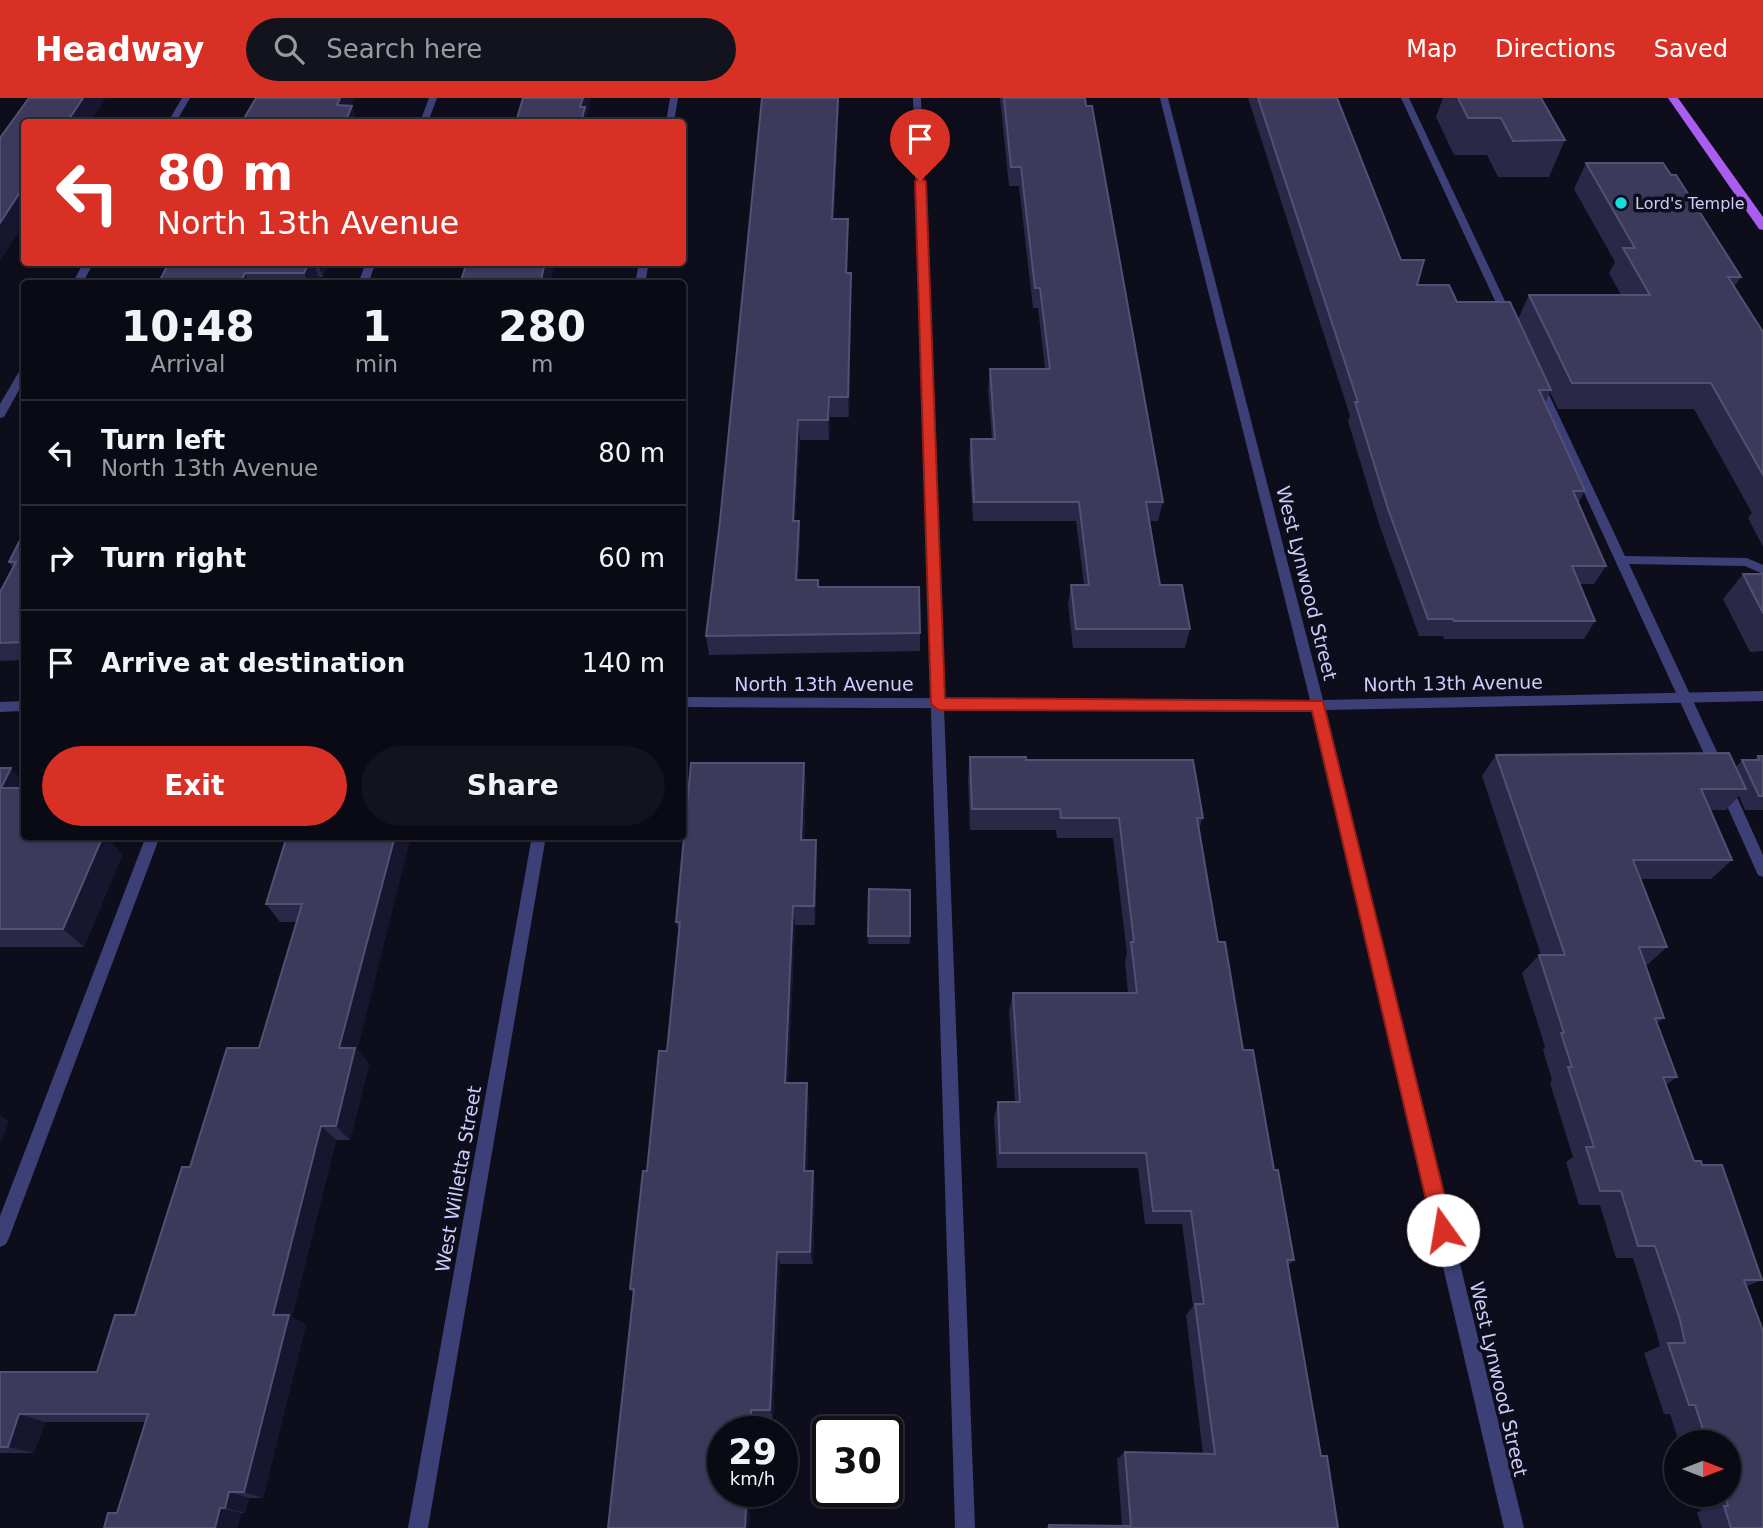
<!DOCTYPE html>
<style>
body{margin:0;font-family:"DejaVu Sans",sans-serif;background:#13131d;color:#f1f3f6;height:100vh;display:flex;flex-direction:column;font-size:26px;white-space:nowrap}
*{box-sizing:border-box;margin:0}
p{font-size:23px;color:#999aa0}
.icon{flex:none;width:38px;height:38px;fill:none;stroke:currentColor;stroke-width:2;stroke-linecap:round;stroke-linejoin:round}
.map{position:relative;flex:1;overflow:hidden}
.sheet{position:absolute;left:21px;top:182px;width:665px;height:560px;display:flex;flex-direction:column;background:#0a0a14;border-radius:7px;box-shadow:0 2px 5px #0004,0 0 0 2px #2a2b34}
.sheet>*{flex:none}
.hud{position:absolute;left:21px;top:21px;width:665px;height:147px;border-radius:7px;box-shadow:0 2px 5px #0004,0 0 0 2px #2a2b34;background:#d93025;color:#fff;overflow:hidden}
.needle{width:46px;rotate:90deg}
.controls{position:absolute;left:1664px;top:1332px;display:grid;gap:14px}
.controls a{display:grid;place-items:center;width:77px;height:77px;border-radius:50%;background:#0a0a14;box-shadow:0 2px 5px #0004,0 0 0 2px #2a2b34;font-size:35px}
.speed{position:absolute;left:707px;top:1318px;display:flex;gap:14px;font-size:35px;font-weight:700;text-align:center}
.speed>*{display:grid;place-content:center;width:91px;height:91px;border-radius:50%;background:#0a0a14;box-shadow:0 2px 5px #0004,0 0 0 2px #2a2b34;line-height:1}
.speed small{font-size:18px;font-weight:400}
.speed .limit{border:4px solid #111;border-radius:10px;background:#fff;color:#111}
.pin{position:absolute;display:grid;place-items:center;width:60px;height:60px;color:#fff;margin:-72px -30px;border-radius:50% 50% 50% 0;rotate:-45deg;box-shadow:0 0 7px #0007}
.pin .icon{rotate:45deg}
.me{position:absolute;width:77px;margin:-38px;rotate:347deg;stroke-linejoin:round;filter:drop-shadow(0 0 5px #0008)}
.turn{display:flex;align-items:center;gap:24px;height:147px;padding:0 21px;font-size:32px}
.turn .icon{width:91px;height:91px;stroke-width:2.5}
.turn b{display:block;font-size:49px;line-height:60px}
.eta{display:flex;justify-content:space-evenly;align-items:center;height:119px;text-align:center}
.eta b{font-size:42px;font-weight:600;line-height:49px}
.button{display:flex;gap:14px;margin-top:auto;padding:14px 21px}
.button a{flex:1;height:80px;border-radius:42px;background:#d93025;color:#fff;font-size:28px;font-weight:600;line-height:80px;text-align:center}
.button a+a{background:#13131d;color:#f1f3f6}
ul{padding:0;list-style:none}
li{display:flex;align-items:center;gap:21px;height:105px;padding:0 21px;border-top:2px solid #2a2b34}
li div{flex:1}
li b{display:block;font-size:26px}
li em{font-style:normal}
header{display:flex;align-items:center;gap:42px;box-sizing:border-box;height:98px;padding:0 35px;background:#d93025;color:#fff}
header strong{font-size:33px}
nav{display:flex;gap:38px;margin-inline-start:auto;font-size:24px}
.search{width:490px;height:63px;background:#13131d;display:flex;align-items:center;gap:18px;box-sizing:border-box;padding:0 24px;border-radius:38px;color:#999aa0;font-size:26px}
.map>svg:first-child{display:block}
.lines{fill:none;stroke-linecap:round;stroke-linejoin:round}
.service{fill:#3c4076;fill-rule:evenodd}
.minor{fill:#3c4076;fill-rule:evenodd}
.primary{fill:#aa5eef;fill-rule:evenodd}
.wall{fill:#2a2747}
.shaded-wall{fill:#18152e}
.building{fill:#3c395b;stroke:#525074;stroke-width:2}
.route{fill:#d93025;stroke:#8d1f18;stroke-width:2}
.poi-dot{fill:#16dcdc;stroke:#0e0d1b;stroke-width:2.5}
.labels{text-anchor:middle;stroke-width:7;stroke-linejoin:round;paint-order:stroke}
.far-poi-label{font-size:16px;fill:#cdccfa;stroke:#0e0d1b;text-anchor:start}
.street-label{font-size:19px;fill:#cdccfa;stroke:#0e0d1b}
</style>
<header>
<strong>Headway</strong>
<div class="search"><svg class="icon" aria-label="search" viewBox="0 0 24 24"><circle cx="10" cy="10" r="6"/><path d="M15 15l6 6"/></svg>Search here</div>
<nav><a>Map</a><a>Directions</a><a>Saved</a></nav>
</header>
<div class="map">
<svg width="1763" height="1430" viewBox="0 0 1763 1430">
<rect width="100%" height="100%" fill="#0e0d1b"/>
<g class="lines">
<g class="service">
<polygon points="429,0 437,0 428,24 420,24"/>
<polygon points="913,0 921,0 975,1430 955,1430"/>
<polygon points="1401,0 1409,0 1513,220 1512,222 1508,223 1503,220"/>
<polygon points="366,164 376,164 368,186 358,186"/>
<polygon points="1539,283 1544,286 1625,458 1747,460 1763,467 1763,476 1745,468 1629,466 1725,671 1723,675 1713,675 1711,671 1534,286"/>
<polygon points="1726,684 1731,686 1763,757 1763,779 1758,777 1719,690 1721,686"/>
<polygon points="146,738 160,738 9,1140 6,1146 0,1149 0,1118"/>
</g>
<g class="minor">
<polygon points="182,0 190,0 176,24 168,24"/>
<polygon points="670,0 678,0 674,24 666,24"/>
<polygon points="1160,0 1168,0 1323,602 1763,593 1763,603 1326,612 1524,1430 1504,1430 1313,612 682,609 682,599 1310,602"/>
<polygon points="84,164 94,164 82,186 72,186"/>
<polygon points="639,164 649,164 645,186 635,186"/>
<polygon points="24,271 24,283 4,319 0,320 0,306 20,272"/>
<polygon points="24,603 24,613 0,614 0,604"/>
<polygon points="532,738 546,738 428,1430 408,1430"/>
</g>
<polygon class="primary" points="1668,0 1678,0 1763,119 1763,132 1759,131"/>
</g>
<g class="wall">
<polygon points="839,0 834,121 848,121 847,175 851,195 849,319 830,319 829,342 800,342 795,423 800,442 798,482 818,482 819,489 920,535 920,553 709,557 706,538"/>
<polygon points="1000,0 1085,0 1163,404 1158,423 1149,423 1160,487 1190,531 1185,550 1073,550 1068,505 1071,487 1084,487 1076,423 973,423 969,360 971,341 992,341 988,291 990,271 1045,271 1038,210 1033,210 1019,88 1009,88"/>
<polygon points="1248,0 1337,0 1401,162 1417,187 1457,204 1518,221 1529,197 1621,197 1609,175 1615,164 1574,91 1586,65 1741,179 1734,189 1763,234 1763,449 1748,420 1752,415 1694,311 1558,311 1550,294 1545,305 1585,393 1578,405 1606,468 1594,486 1580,486 1595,523 1584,541 1444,541 1443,538 1419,538 1380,429 1348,323 1350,318"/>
<polygon points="1443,0 1541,0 1565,42 1549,79 1498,79 1487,57 1454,57 1436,19"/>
<polygon points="169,164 329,164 323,179 319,179 316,186 158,186"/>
<polygon points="24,434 24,562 0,563 0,545 13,470 9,464"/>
<polygon points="1743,476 1763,476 1763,553 1750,554 1723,501"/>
<polygon points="1496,657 1736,669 1742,662 1754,662 1758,658 1763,658 1763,712 1745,712 1739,698 1726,712 1710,712 1732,762 1711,781 1640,781 1667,849 1647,867 1645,867 1664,920 1657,925 1677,979 1666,987 1694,1063 1762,1182 1747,1188 1763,1430 1702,1430 1697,1414 1701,1413 1695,1396 1729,1396 1729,1344 1679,1344 1670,1316 1664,1316 1644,1255 1660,1248 1656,1233 1633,1160 1616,1160 1600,1107 1579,1107 1566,1064 1573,1059 1550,985 1552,982 1543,952 1545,949 1522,875 1539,857 1541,857 1482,678"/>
<polygon points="970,659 1026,662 1203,720 1199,730 1218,844 1243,952 1274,1072 1294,1162 1288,1168 1321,1358 1338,1430 1046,1430 1049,1427 1122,1428 1117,1361 1125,1354 1203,1356 1186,1217 1193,1208 1182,1126 1145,1126 1138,1070 997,1070 994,1020 998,1004 1015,1004 1009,913 1013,895 1128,895 1125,863 1127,856 1113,740 1057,740 1056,732 970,732 968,680"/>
<polygon points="804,665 806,685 804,742 816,742 817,762 815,827 795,827 788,985 809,1000 807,1073 815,1087 813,1166 780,1166 773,1320 755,1320 749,1430 608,1430 634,1197 630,1191 647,1073 667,953 679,835 676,824"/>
<polygon points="0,670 24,738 106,738 122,757 84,849 0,849"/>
<polygon points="272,738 420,738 420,741 410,741 357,952 369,966 350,1042 336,1042 292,1219 306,1227 263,1400 249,1400 245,1415 241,1415 237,1430 104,1430 117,1415 146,1324 45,1324 34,1355 0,1355 0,1274 97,1274 135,1217 190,1069 259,950 296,824 280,824 266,806 286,741 274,741"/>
<polygon points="869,791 910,792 910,846 868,846"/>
</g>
<g class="shaded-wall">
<polygon points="83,0 106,0 90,24 67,24"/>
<polygon points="340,0 355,0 344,24 337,7"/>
<polygon points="583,0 591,0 587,19 588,24 581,24 580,9"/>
<polygon points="838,0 839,0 833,140 832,121"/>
<polygon points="352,8 358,24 345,24"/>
<polygon points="24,88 24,126 0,163 0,125"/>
<polygon points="848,121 848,140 847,195 846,175"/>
<polygon points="309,164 313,164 319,179 316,186 309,186 304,175"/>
<polygon points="317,164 329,164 323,179"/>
<polygon points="545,164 555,164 550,186 540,186"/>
<polygon points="245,175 250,186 240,186"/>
<polygon points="851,175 851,195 849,319 848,299"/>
<polygon points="829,299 830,319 829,342 828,322"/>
<polygon points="798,322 800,342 794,442 793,423"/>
<polygon points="799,423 800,442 797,501 796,482"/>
<polygon points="804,665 806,685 803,762 801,742"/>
<polygon points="11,670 24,684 24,705 1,690"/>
<polygon points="103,738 106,738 122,757 84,849 63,831"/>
<polygon points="395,738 409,738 410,741 357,952 369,966 350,1042 336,1028 339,950"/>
<polygon points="816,742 817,762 815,827 814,808"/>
<polygon points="793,808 795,827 787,1000 785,985"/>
<polygon points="807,985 809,1000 807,1087 804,1073"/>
<polygon points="0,1017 9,1023 0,1046"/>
<polygon points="321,1028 336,1042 292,1219 306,1227 263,1400 244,1394 273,1217"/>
<polygon points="813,1073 815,1087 813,1166 810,1154"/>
<polygon points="777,1154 780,1166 773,1320 770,1312"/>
<polygon points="751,1312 755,1320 754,1334 750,1334"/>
<polygon points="19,1316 45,1324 34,1355 8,1349"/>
<polygon points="747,1393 751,1393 749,1430 745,1430"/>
<polygon points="229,1394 249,1400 245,1415 225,1410"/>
<polygon points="220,1410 241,1415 237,1430 215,1430"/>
</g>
<g class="building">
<polygon points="29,0 83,0 67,24 24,24 24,88 0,125 0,40"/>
<polygon points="256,0 340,0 337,7 352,8 345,24 242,24"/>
<polygon points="523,0 583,0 580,9 585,9 581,24 516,24"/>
<polygon points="762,0 838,0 832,121 848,121 846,175 851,175 848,299 829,299 828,322 798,322 793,423 799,423 796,482 818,482 818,489 919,489 920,535 706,538 720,423"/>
<polygon points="1004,0 1085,0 1086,8 1092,8 1163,404 1146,404 1160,487 1182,487 1190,531 1076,531 1071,487 1089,487 1079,404 974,404 971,341 995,341 990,271 1050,271 1040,190 1035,190 1021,69 1011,69"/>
<polygon points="1258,0 1337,0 1401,162 1424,162 1417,187 1449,187 1457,204 1510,204 1551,292 1539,292 1585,393 1573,393 1606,468 1572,468 1595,523 1454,523 1453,521 1428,521 1388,411 1355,304 1358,304"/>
<polygon points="1458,0 1541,0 1565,42 1513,43 1501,20 1468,20"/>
<polygon points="1586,65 1663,65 1671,77 1676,77 1741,179 1728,179 1763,234 1763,377 1711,285 1572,285 1529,197 1650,197 1623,150 1635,150"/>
<polygon points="169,164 309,164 304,175 245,175 240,186 158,186"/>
<polygon points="467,164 545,164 540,186 460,186"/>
<polygon points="24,434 24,544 0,545 0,494 16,464 9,464"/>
<polygon points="1743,476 1763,476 1763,515"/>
<polygon points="1729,655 1746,691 1701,691 1732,762 1633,762 1667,849 1639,849 1664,920 1655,920 1677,979 1663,979 1694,1063 1701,1063 1702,1067 1722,1067 1762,1182 1744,1182 1763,1233 1763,1430 1731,1430 1724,1408 1728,1408 1724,1396 1729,1396 1729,1344 1707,1344 1695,1307 1689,1307 1668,1245 1685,1245 1680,1222 1655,1148 1638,1148 1621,1093 1600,1093 1586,1049 1594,1049 1568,969 1572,969 1561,935 1564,935 1539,857 1565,857 1496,657"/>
<polygon points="1758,658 1763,658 1763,698 1759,698 1742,662 1760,662"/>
<polygon points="970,659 1026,659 1026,662 1193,662 1203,720 1197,720 1218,844 1225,844 1243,952 1253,952 1274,1072 1278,1072 1294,1162 1287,1162 1321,1358 1327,1358 1338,1430 1049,1430 1049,1427 1131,1428 1125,1354 1215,1356 1195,1206 1204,1206 1191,1113 1153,1113 1146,1055 1000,1055 998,1004 1020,1004 1013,895 1137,895 1131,844 1134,844 1119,720 1061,720 1060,711 972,711"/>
<polygon points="691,665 804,665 801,742 816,742 814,808 793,808 785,985 807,985 804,1073 813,1073 810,1154 777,1154 770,1312 751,1312 750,1334 723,1334 723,1393 747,1393 745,1430 608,1430 634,1191 630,1191 643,1073 647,1073 659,953 667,953 680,824 676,824"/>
<polygon points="0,670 11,670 1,690 24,690 24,738 103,738 63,831 0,831"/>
<polygon points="287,738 395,738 339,950 355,950 336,1028 321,1028 273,1217 289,1217 244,1394 229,1394 225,1410 220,1410 215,1430 104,1430 108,1415 117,1415 148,1316 19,1316 8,1349 0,1349 0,1274 97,1274 115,1217 135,1217 182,1069 190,1069 227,950 259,950 302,806 266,806"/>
<polygon points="869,791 910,792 910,838 868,838"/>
</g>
<polygon class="route" points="920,79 926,83 945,600 1323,603 1453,1132 1450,1139 1443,1142 1436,1139 1433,1132 1312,613 938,612 931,606 915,83"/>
<circle class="poi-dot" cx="1621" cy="105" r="7"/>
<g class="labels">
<g class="far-poi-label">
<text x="1635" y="111">Lord's Temple</text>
</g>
<g class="street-label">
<text transform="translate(1307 485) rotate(76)" y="7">West Lynwood Street</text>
<text transform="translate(1453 585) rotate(-1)" y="7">North 13th Avenue</text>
<text x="824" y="593">North 13th Avenue</text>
<text transform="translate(458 1081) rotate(-80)" y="7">West Willetta Street</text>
<text transform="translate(1499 1281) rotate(77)" y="7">West Lynwood Street</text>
</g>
</g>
</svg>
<div class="controls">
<a><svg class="needle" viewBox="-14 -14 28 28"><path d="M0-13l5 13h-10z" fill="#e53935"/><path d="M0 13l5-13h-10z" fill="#999aa0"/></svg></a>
</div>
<div class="speed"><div>29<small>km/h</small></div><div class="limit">30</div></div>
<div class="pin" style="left:920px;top:83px;background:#d93025"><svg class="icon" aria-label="arrive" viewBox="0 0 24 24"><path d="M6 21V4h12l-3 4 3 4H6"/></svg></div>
<svg class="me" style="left:1443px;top:1132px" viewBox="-20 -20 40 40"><circle r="19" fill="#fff"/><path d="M0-13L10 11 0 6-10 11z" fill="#d93025"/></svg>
<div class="hud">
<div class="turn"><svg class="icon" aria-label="left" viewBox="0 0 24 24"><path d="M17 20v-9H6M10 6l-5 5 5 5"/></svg><div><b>80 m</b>North 13th Avenue</div></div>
</div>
<section class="sheet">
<div class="eta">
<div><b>10:48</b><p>Arrival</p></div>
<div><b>1</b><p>min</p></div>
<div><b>280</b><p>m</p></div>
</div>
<ul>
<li><svg class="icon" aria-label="left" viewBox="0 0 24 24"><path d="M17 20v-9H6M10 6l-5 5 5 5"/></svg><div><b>Turn left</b><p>North 13th Avenue</p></div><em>80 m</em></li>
<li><svg class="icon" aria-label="right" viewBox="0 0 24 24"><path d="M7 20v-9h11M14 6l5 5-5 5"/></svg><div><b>Turn right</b></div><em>60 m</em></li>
<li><svg class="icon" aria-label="arrive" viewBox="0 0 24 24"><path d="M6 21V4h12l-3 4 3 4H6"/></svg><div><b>Arrive at destination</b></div><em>140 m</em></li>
</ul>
<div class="button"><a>Exit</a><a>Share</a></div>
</section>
</div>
